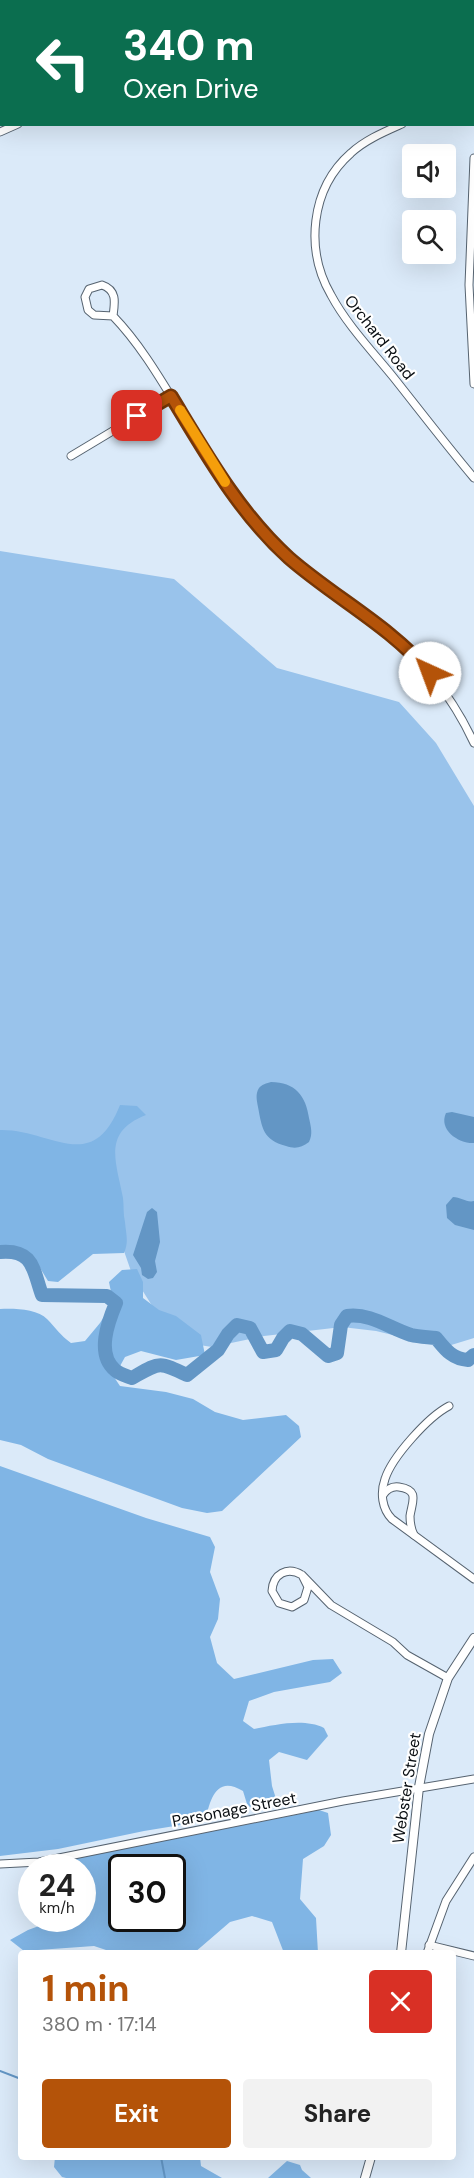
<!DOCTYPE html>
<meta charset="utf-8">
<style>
body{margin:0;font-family:"DM Sans",sans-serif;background:#f2f2f2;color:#222;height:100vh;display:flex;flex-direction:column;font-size:22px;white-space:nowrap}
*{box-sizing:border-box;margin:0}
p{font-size:20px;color:#767676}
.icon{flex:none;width:33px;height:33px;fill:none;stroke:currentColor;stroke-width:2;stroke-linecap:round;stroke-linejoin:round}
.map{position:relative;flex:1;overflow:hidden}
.details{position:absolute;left:18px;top:1950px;width:438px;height:210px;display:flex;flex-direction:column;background:#fff;border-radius:6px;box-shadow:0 6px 24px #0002}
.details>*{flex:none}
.hud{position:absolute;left:0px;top:0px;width:474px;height:126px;box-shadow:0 6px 24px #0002;background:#0b6e4f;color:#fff;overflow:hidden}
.tools{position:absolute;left:402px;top:144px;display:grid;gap:12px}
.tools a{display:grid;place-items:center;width:54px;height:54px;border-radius:6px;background:#fff;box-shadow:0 6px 24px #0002;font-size:30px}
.speed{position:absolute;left:18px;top:1854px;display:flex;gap:12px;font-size:30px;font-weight:700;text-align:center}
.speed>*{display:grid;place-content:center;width:78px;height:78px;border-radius:50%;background:#fff;box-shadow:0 6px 24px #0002;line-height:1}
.speed small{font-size:15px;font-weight:400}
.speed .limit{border:3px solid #111;border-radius:9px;background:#fff;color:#111}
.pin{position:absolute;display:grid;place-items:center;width:51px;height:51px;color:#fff;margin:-26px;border-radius:12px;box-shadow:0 3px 9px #0006}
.me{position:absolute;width:66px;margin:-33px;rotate:317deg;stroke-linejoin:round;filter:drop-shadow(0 0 4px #0008)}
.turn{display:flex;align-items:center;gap:21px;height:126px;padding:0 24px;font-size:27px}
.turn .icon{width:78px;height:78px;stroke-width:2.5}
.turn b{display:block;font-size:42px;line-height:51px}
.round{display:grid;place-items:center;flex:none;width:63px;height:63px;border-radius:6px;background:#f2f2f2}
.overview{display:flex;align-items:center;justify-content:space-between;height:102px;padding:0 24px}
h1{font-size:36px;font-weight:700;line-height:45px;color:#b45309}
.button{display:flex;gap:12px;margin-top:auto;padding:12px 24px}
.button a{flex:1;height:69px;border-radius:6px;background:#b45309;color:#fff;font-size:24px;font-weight:700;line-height:69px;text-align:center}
.button a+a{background:#f2f2f2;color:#222}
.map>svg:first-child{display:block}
.green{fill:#99c3eb}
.forest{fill:#80b5e5;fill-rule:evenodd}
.water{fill:#6396c5}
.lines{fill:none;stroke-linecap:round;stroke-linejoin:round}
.stream{stroke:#6396c5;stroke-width:2}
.river{stroke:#6396c5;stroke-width:14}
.minor-casing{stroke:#566370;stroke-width:9}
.tertiary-casing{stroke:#566370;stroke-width:10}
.minor{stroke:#fff;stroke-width:7}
.tertiary{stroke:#fff;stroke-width:8}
.route-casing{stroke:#753606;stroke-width:15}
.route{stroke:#b45309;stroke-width:10}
.slow{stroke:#f59e0b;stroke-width:10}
.labels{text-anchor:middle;stroke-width:4.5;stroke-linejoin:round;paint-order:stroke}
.street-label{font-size:16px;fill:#090e12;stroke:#fff}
</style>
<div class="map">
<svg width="474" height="2178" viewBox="0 0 474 2178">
<rect width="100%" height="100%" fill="#dbeaf9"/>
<polygon class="green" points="0,551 174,579 277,668 399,702 436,743 474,806 474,1338 448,1346 422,1342 376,1331 342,1327 264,1336 212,1347 193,1344 163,1323 132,1274 117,1231 0,1141"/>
<g class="forest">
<path d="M120,1105L137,1106L146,1115C102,1132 116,1161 123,1198C124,1206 123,1214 125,1222C126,1234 129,1242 124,1253L93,1254L58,1282L48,1281L34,1258L0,1245V1130C51,1129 92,1176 120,1105Z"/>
<path d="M137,1269L143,1282V1298L159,1310L176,1316L201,1335L205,1355L176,1360L141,1351L125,1357L114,1377L120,1386L166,1392L193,1399L215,1412L243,1420L286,1415L299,1426L301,1437L222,1511L207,1513L182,1508L48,1459L21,1445L0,1440V1309C13,1308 38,1309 47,1319C56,1328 60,1335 71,1343L85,1341L100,1323L113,1302L109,1282L122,1270Z"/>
<path d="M0,1466L146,1518L210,1537L215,1547L210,1572L220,1599L218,1619L210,1637L217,1663L234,1679L313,1660L333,1659L342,1673L330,1682L274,1692L249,1701L243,1721L254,1729C275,1725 304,1718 324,1728L328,1736L307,1760L279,1752L269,1760L272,1786L278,1805L270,1808L252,1809L247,1804L243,1791C215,1774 210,1802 205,1821L144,1831L58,1849L0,1856Z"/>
<path d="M319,1810L328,1813L331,1835L324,1846L303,1859L300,1899L316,1918L318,1953H284L272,1922L252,1916L230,1922L194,1953H115L94,1946L24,1951L10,1940L28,1930L58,1919L82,1918V1868L38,1866ZM122,1868H172V1918H122Z"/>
<polygon points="55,2157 200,2157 201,2166 222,2178 66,2178 62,2177 54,2167"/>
<polygon points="287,2161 300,2165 302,2170 311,2178 268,2178"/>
</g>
<g class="water">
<path d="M271,1082C295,1082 306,1096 309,1118C311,1127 313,1134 309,1142C301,1148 295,1149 286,1146C263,1140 262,1128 258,1107C257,1101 255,1094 259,1088C261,1085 267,1083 271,1082Z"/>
<path d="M452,1112L474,1117V1143C459,1144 438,1130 446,1113Z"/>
<path d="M453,1197C461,1197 467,1203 474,1201V1230L455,1225L447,1218L446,1205Z"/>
<polygon points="152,1208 157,1212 160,1242 155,1261 157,1272 153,1278 148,1279 142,1275 141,1268 133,1255 147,1212"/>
</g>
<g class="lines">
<g class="stream">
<polyline points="0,2071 21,2079"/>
<polyline points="161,2157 165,2178"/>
</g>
<path class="river" d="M0,1252C34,1249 33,1270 42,1295L107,1296L116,1303C108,1322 96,1354 115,1370C119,1374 127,1376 132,1378C160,1362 158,1361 187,1375L218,1350L228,1334L237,1325L250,1328L263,1352L276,1350L283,1338L290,1331L302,1334L328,1356L337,1353L341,1325L347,1316C371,1313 389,1328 411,1335C419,1337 428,1337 436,1338C445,1349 452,1359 468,1360L474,1355"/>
<g class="minor-casing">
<g id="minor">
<polyline points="239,0 240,2"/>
<polyline points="331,2 334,0"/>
<polyline points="472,99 474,99"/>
<path d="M402,124C384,132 365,140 351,153C310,189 305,250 331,295C347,325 373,352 394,378C421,412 447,446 474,478"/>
<polyline points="0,132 18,124"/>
<polyline points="474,158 469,285 474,384"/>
<path d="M113,316C115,302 117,290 102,285L89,289L85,297L88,310L94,315L113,316C143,347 165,387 188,424C212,464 238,504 270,539C303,575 343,598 381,626C421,657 453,698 474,743"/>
<polyline points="71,456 171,396"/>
<path d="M449,1406C428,1417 392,1457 385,1479C380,1493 382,1509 392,1519L474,1579"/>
<path d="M383,1495C387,1489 392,1486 399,1487C420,1490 412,1502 410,1516C410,1524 411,1529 414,1535"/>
<path d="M302,1575L308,1587L304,1600L292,1607L279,1603L272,1591C273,1574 287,1566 302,1575L331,1605L393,1642L407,1655L448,1678"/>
<polyline points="0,1864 39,1862 343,1801 474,1779"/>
<polyline points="429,1945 474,1956"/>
<polyline points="427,1953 446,1901 474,1857"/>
</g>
</g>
<g class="tertiary-casing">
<g id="tertiary">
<polyline points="401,1953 419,1787 429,1734 448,1678 474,1638"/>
<polyline points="365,2178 371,2157"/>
</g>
</g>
<use href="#minor" class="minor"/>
<use href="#tertiary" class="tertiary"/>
</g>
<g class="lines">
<g class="route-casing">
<path id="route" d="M137,416L171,396C205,452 239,513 289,558C335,598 390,626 430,673"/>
</g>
<use href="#route" class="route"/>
<polyline class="slow" points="180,410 225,482"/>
</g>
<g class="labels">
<g class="street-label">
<text transform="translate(380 337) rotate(52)" y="6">Orchard Road</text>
<text transform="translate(406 1788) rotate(-81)" y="6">Webster Street</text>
<text transform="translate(234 1809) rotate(-11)" y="6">Parsonage Street</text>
</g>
</g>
</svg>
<div class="tools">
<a><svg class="icon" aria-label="sound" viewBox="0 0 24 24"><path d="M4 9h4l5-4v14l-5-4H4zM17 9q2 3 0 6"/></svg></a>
<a><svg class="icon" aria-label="search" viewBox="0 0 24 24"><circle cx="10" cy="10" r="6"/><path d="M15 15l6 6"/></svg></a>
</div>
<div class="speed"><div>24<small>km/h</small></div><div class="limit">30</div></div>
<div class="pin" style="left:137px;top:416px;background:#d93025"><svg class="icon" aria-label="arrive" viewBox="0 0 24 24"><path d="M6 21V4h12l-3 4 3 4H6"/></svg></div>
<svg class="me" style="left:430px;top:673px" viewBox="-20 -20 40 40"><circle r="19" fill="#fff"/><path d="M0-13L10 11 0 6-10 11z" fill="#b45309"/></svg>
<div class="hud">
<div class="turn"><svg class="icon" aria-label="left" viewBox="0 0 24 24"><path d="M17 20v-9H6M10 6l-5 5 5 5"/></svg><div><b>340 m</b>Oxen Drive</div></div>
</div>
<section class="details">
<div class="overview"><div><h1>1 min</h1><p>380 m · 17:14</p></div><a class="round" style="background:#d93025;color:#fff"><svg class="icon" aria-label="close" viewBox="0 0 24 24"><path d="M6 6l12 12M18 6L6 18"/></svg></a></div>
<div class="button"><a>Exit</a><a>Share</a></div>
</section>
</div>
